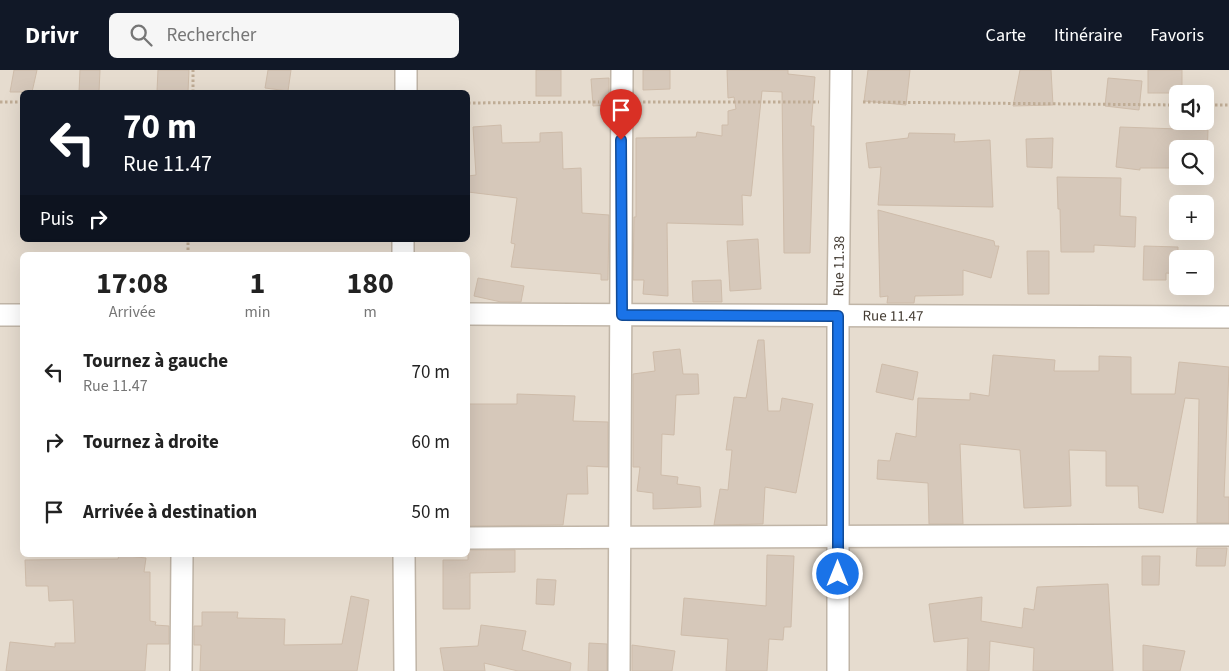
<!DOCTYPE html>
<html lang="fr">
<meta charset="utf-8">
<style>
body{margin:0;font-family:"Source Sans 3",sans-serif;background:#f6f6f6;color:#222;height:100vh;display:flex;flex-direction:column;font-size:19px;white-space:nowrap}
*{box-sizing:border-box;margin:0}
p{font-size:16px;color:#767676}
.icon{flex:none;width:28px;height:28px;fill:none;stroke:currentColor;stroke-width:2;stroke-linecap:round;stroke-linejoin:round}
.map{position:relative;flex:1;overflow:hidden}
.panel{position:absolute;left:20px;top:182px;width:450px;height:305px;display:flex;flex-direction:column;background:#fff;border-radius:8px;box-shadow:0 5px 20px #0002}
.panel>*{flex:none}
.banner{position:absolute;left:20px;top:20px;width:450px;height:152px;border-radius:8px;box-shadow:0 5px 20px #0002;background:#111827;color:#fff;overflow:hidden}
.controls{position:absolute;left:1169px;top:15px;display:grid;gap:10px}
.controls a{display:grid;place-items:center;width:45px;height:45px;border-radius:8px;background:#fff;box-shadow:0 5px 20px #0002;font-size:25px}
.pin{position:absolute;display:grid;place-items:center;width:42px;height:42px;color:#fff;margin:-51px -21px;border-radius:50% 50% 50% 0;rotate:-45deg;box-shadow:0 0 5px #0007}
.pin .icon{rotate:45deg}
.me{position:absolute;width:55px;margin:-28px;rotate:0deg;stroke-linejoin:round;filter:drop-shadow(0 0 4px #0008)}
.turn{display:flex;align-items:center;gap:18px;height:105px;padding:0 20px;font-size:22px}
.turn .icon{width:65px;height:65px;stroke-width:2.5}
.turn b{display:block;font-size:35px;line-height:42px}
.then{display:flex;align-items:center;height:48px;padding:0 20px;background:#0003;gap:10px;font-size:19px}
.eta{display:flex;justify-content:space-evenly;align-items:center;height:85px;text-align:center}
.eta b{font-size:30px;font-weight:700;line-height:35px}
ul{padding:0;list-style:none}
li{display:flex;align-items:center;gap:15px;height:70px;padding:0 20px}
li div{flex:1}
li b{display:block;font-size:19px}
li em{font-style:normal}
header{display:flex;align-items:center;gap:30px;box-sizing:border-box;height:70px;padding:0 25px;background:#111827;color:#fff}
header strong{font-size:24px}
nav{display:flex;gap:28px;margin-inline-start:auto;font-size:18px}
.search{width:350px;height:45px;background:#f6f6f6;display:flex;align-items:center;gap:12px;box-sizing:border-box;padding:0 18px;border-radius:8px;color:#767676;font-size:19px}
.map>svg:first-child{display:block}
.residential{fill:#e6dccf;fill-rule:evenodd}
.building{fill:#d6c8ba;stroke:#cebcaa}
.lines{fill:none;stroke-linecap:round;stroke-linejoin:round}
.street-casing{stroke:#c0b5a7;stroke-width:24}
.path{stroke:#bfac95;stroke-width:3;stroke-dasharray:2.5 2.5;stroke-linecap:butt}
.street{stroke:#fff;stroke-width:21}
.route-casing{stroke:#114b97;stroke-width:12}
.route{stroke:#1a73e8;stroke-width:9}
.labels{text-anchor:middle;stroke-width:4;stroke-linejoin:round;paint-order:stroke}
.street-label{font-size:15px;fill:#433b32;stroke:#fff}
</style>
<header>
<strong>Drivr</strong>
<div class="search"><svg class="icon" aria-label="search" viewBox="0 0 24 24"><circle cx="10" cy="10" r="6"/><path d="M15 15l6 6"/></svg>Rechercher</div>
<nav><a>Carte</a><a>Itinéraire</a><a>Favoris</a></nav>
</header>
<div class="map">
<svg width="1229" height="601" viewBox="0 0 1229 601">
<rect width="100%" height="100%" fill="#f1ebe1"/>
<path class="residential" d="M0,0H1229V601H0ZM22,22H468V170H22ZM1178,24H1205V51H1178ZM1178,79H1205V106H1178ZM1178,134H1205V161H1178ZM22,185H468V485H22ZM1178,189H1205V216H1178Z"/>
<g class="building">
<polygon points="14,0 37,0 32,22 10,22"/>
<polygon points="80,0 100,0 99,22 79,22"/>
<polygon points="158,0 189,0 188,22 157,21"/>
<polygon points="268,0 291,0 288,21 265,18"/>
<rect x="536" y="0" width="25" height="26"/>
<polygon points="643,0 670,0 670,19 643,20"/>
<polygon points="727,0 788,0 788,4 815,7 811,56 814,56 810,183 784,183 782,22 762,21 751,126 742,125 743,155 667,153 668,226 643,224 644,210 633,210 634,147 636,147 636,68 696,67 697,62 722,66 722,55 728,55 728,41 736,39 734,27 728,28"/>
<polygon points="868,0 910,0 906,35 864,31"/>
<polygon points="1020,0 1051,0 1053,35 1013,36"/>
<rect x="1148" y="0" width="34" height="23"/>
<polygon points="609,8 609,35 593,36 591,9"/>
<polygon points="1108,8 1142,11 1139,40 1105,36"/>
<polygon points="501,55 502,73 540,72 540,63 562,62 563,99 581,98 582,143 609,145 608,210 601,210 601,204 511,197 515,174 511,173 517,128 468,122 468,106 476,105 473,57"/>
<polygon points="1120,57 1208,60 1207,87 1205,87 1205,79 1178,79 1178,98 1140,98 1140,100 1116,97"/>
<polygon points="909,63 955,64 954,72 990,70 993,137 878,135 881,97 869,98 866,73 908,68"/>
<polygon points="1053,68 1052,98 1027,97 1026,69"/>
<polygon points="1057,107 1121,108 1120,146 1136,147 1135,177 1094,175 1094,182 1061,182 1060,139 1058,139"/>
<polygon points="878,140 994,171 995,176 999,176 991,208 963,200 963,225 915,226 914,233 887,233 888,226 880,227"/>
<polygon points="758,169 761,219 730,221 727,171"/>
<polygon points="1144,176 1178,177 1178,204 1166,203 1166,210 1143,210"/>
<polygon points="1027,181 1049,181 1049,224 1028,224"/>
<polygon points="478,208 524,216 521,232 501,232 474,226"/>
<polygon points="721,210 722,232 693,232 692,211"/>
<polygon points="758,270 764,270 768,341 780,341 782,328 813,334 796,423 765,417 763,454 714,455 720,419 728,420 732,380 726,380 734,327 746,328"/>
<polygon points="680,279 683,304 698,304 699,324 676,325 674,365 662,364 661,405 678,407 677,414 700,417 701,437 653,439 653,423 637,421 640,397 633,397 633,304 655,301 653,282"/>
<polygon points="993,285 1055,290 1054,301 1099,301 1099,286 1131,287 1131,324 1175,324 1179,292 1229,297 1224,427 1229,427 1229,453 1197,453 1199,329 1185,328 1163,443 1139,438 1138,416 1106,416 1106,381 1069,380 1071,436 1024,438 1020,380 960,374 963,454 929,454 928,413 877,409 878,390 890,391 896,363 916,367 918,328 970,330 970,323 989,326"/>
<polygon points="882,294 918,302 913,330 876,322"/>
<polygon points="517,324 575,326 573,351 608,352 608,397 587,396 588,424 567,424 563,455 468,456 468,334 517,334"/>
<polygon points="1197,478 1227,478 1225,496 1196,496"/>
<polygon points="468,480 515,480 515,502 470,503 470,539 443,539 443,490 468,490"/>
<polygon points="119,485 146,488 144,502 150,502 150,551 156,552 155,555 169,556 169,574 147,574 145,601 6,601 10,572 55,577 55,573 75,573 73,530 49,531 48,516 26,516 25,490 118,489"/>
<polygon points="767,485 794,486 791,557 784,557 783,570 769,569 767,601 726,601 728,569 681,565 684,528 766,536"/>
<polygon points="1142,486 1160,486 1159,515 1142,515"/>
<polygon points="537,509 556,510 554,535 536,534"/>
<polygon points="1108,514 1113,601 1033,601 1034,578 990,571 989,601 967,601 968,568 934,572 929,534 982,527 981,551 1022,558 1024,538 1034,540 1037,517"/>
<polygon points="351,526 369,530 357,601 200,601 201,575 194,575 194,556 202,556 202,542 238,542 237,548 285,549 284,575 342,574"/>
<polygon points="481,555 526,561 522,580 571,593 570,601 518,601 484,593 485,601 444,601 440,578 478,576"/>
<polygon points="589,573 607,574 607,601 588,601"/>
<polygon points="632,575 675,581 672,601 632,601"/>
<polygon points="1143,575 1185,581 1180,601 1143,601"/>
</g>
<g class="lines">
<g class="street-casing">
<g id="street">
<polyline points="406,22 406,0"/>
<polyline points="403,185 403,170"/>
<path id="s1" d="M468,244L1229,247"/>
<polyline points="0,245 22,245"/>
<polyline points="468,468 1229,465"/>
<polyline points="404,485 405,601"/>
<polyline points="181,601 182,485"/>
<polyline points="619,601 622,0"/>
<path id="s2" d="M838,601V246L841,0"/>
</g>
</g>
<g class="path">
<polyline points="193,22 193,0"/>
<polyline points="0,32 22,32"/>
<polyline points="643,32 819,32"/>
<polyline points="863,32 1178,35"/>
<polyline points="468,33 599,32"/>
<polyline points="1205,35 1229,35"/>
<polyline points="188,185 188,170"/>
</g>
<use href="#street" class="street"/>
</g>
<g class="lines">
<g class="route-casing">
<polyline id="route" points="621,70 622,245 838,246 838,504"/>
</g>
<use href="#route" class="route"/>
</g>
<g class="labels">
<g class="street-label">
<text dy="5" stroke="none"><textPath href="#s2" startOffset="405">Rue 11.38</textPath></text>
<text dy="5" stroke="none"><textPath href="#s1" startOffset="425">Rue 11.47</textPath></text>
</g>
</g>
</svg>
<div class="controls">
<a><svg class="icon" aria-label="sound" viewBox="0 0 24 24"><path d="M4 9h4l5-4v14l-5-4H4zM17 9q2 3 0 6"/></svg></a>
<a><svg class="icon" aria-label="search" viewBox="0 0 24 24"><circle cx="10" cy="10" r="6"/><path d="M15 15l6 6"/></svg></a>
<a>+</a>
<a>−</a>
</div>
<div class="pin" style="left:621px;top:70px;background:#d93025"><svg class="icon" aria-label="arrive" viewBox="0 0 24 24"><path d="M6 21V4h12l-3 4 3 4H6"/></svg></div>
<svg class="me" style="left:838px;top:504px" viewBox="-20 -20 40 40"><circle r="17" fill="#1a73e8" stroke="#fff" stroke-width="3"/><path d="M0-11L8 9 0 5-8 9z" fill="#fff"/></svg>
<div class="banner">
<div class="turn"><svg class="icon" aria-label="left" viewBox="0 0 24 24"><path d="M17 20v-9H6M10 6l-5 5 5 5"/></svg><div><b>70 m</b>Rue 11.47</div></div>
<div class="then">Puis<svg class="icon" aria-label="right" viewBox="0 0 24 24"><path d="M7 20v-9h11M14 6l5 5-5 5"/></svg></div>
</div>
<section class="panel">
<div class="eta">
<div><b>17:08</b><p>Arrivée</p></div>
<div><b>1</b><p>min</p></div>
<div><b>180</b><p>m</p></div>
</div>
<ul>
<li><svg class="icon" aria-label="left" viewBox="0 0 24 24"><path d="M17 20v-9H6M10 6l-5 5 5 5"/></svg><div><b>Tournez à gauche</b><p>Rue 11.47</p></div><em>70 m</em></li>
<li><svg class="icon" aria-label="right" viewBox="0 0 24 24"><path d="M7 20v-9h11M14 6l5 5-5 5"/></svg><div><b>Tournez à droite</b></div><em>60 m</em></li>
<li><svg class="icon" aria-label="arrive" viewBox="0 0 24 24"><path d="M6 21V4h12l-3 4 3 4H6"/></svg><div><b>Arrivée à destination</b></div><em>50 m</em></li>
</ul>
</section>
</div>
